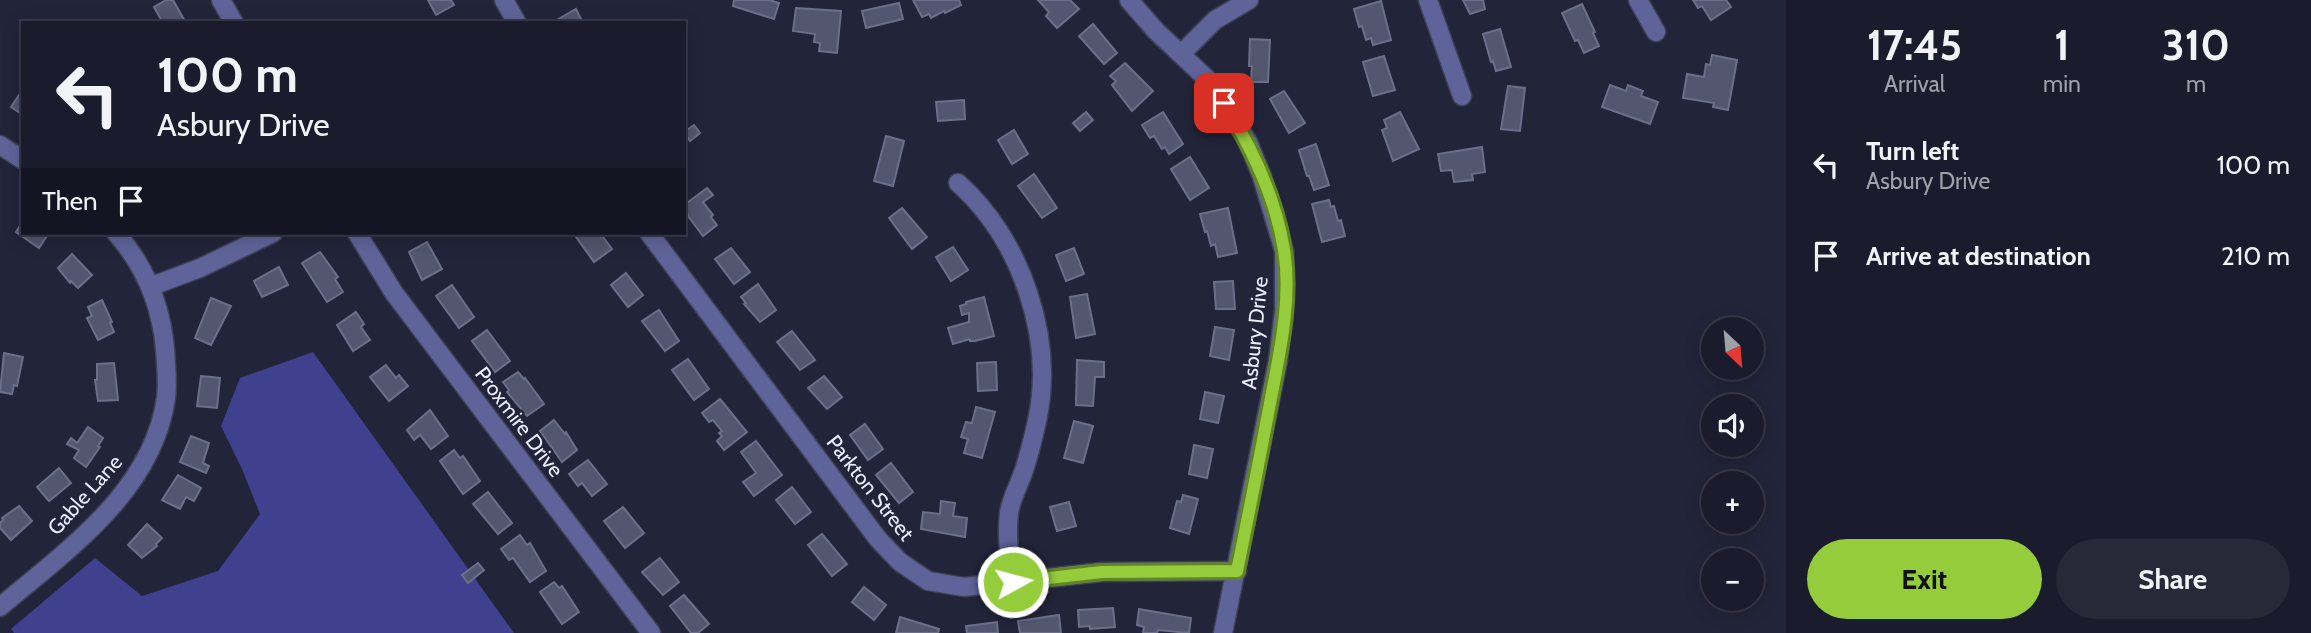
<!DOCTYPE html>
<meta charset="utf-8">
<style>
body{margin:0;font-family:Cabin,sans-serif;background:#272838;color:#f1f3f6;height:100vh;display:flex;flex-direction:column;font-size:26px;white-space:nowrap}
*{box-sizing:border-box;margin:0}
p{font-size:23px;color:#9fa1a9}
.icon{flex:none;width:38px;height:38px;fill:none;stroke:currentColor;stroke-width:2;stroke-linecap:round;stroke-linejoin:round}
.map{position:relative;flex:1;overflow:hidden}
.sheet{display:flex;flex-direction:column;background:#1a1b2c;width:525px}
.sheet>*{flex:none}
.guide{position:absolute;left:21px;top:21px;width:665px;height:214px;border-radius:0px;box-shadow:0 4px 18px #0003,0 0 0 2px #383948;background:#1a1b2c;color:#f1f3f6;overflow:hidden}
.needle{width:46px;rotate:154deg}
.controls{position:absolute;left:1701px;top:317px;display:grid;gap:14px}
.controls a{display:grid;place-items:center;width:63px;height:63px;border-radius:50%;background:#1a1b2c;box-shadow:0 4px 18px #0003,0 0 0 2px #383948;font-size:35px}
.pin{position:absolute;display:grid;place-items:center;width:60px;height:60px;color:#fff;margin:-30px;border-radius:14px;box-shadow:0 4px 10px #0006}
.me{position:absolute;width:77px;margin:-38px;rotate:83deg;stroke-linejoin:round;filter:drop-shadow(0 0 5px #0008)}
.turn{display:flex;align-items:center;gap:24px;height:147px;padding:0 21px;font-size:32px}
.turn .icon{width:91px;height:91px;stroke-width:2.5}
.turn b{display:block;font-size:49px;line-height:60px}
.then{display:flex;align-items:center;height:66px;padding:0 21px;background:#0003;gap:14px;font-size:26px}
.eta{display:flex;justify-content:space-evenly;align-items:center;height:119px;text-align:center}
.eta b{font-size:42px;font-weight:700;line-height:49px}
.action{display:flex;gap:14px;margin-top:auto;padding:14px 21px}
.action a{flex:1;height:80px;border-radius:42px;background:#95cc3b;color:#111;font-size:28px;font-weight:700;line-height:80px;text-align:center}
.action a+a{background:#272838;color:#f1f3f6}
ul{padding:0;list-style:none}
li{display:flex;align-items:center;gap:21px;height:91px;padding:0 21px}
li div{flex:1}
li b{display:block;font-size:26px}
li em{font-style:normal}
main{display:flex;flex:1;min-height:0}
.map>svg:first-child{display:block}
.forest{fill:#3f418e}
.building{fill:#52566e;stroke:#6b6f89;stroke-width:2}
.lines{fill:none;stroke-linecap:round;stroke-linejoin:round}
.minor-casing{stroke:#3e4055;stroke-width:21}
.minor{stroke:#5e6499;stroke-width:18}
.route-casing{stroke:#618526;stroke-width:18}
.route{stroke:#95cc3b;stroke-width:12}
.labels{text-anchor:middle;stroke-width:5;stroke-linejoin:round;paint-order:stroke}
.street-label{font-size:21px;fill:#ebedfc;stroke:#22243a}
</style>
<main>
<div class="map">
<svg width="1786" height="633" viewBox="0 0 1786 633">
<rect width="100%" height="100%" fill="#22243a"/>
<polygon class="forest" points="313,352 514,633 14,633 11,629 95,558 142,596 218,571 260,514 242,469 221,426 240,378"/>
<g class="building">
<polygon points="166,0 173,0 186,23 163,23 154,7"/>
<polygon points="428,0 451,0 454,5 436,15"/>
<polygon points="734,0 769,0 779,3 774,19 733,6"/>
<polygon points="913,0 959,0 961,5 945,13 944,11 931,18 929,14 922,17"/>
<polygon points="1038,0 1070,0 1079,9 1057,28 1046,16 1049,12"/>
<polygon points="1463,0 1483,0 1485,9 1470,14"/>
<polygon points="1693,0 1726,0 1731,7 1711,20 1702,6 1698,8"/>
<polygon points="1381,1 1391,40 1373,45 1371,38 1366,40 1362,26 1359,27 1354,9"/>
<polygon points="899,3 903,19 866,28 862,11"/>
<polygon points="1582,4 1595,32 1593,33 1599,46 1584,53 1578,40 1575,41 1562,13"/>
<polygon points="796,8 841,11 837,53 819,51 820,43 814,42 815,34 793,31"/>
<polygon points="576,9 583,23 555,23 555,21"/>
<polygon points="1093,24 1117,53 1104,64 1079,36"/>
<polygon points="1500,29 1511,67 1496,71 1493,61 1491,62 1483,34"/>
<polygon points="1250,39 1270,40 1268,82 1251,82 1252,66 1249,66"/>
<polygon points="1712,55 1737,60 1728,110 1713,107 1714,103 1683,98 1687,74 1704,77 1706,64 1710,65"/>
<polygon points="1384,56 1395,90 1373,96 1363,62"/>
<polygon points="1125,63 1153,91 1132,111 1112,85 1116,81 1110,76"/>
<polygon points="1610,85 1626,91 1628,85 1643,91 1641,96 1658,102 1650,124 1602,107"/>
<polygon points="1508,86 1525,88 1520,131 1501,129"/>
<polygon points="1284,91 1305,123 1289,133 1270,99"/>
<polygon points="21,92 23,93 23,115 11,107"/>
<polygon points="964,100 965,119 938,121 936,102"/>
<polygon points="1086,112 1093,120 1080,131 1073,123"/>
<polygon points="1163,112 1183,144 1169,154 1165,147 1162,149 1154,136 1150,138 1142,125"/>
<polygon points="1400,112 1419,149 1393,161 1382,130 1387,128 1384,120"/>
<polygon points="694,125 700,133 690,141 684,132"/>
<polygon points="1014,130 1028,154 1012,164 998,140"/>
<polygon points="886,136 904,141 893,186 874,181"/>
<polygon points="1316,144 1329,185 1314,190 1309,176 1307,176 1299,150"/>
<polygon points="1482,147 1485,172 1472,174 1473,180 1454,182 1452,170 1441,171 1438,154"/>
<polygon points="1190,157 1209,188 1190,200 1171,169"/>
<polygon points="1034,174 1057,208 1042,218 1018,186"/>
<polygon points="707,188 713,195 703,202 713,215 711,217 717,225 703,236 688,216 684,205"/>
<polygon points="1329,200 1331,207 1334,206 1338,221 1341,220 1345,236 1322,242 1312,204"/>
<polygon points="902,208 927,237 912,249 889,218"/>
<polygon points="1228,208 1237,253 1218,257 1215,244 1211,246 1207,231 1205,232 1200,214"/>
<polygon points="23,221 23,233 49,233 39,248 16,232"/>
<polygon points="582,233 600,233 612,249 594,262 576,237"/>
<polygon points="427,242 442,269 422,280 409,252"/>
<polygon points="953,247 968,270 951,281 936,257"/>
<polygon points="731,248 750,272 734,284 715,259"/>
<polygon points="1074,248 1084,274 1066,281 1056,255"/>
<polygon points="320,252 338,277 335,279 343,292 327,302 302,263"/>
<polygon points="72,254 92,275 78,288 71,281 70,283 58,268"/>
<polygon points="279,267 288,285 262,297 254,281"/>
<polygon points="626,273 643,295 628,307 611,285"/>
<polygon points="1233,281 1235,309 1216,309 1214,282"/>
<polygon points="758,284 776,310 760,322 744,304 746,303 741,297"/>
<polygon points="452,285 474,317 459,328 436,296"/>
<polygon points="1087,294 1095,334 1076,338 1070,297"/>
<polygon points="984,297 994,336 975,341 970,341 970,339 953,344 948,328 969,322 969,313 962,315 960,306 966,304 966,302"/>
<polygon points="211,298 231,306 211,345 195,338"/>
<polygon points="102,300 112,322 110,323 114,332 98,340 87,318 92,316 88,307"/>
<polygon points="659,310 679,341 665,351 642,321"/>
<polygon points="356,312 364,324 361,327 370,340 353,351 337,325"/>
<polygon points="1215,327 1234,330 1229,360 1210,356"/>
<polygon points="487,330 510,361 495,372 472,341"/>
<polygon points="792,331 815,360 800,370 777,342"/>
<polygon points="4,353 23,357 17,386 14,385 12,394 0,392"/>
<polygon points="688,359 709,389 694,400 672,370"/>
<polygon points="1077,360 1104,362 1104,377 1095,377 1093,406 1076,405"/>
<polygon points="996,362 997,390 978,391 977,363"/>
<polygon points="114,363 118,400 98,401 95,380 97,380 97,364"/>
<polygon points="386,365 396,378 399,375 408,386 389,401 370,377"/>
<polygon points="518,372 524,379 525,378 544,404 527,416 507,392 509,390 503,382"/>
<polygon points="201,376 220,378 217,408 197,406"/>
<polygon points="824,376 842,397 827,409 808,388"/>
<polygon points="1205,392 1224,396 1218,423 1200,419"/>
<polygon points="720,399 747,432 724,450 717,441 722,436 719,433 722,431 713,420 709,422 702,413"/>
<polygon points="976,407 995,412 982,458 964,453 968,439 961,437 966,422 972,423"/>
<polygon points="430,410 448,436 431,449 420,435 414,440 407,430"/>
<polygon points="554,420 565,434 566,432 577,450 562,462 540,431"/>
<polygon points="1074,421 1093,426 1083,463 1064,458"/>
<polygon points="865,424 883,449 868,460 850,435"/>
<polygon points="88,427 103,438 98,446 100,447 86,467 74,458 79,450 67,444 71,438 77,443"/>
<polygon points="191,436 209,443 203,463 209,466 206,473 180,462"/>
<polygon points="756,441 782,475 754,496 743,482 756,473 741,452"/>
<polygon points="1194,445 1213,449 1207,478 1189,474"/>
<polygon points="454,450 460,458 463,456 480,481 463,494 440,461"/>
<polygon points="588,460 607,484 592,496 582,483 578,486 569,474"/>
<polygon points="891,463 913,492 899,503 876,475"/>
<polygon points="59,468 71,483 49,501 37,487"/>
<polygon points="178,475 201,488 194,501 186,497 180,509 162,500"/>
<polygon points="792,487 811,512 795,524 776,500"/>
<polygon points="488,492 512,523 498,534 473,504"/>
<polygon points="1183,495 1198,499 1189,534 1170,528 1177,501 1181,502"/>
<polygon points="941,501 955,503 953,516 967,518 965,537 921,529 923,512 940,514"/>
<polygon points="1069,502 1076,526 1057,531 1050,507"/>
<polygon points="19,506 32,521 11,540 0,528 0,523 3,520 2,518"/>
<polygon points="623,507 644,533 625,548 604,521"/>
<polygon points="147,524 162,538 156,544 157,546 142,558 128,545"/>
<polygon points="822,534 847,564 832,576 808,545"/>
<polygon points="520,535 527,545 530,543 546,571 530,582 513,558 509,560 501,549"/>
<polygon points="660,558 679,582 663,595 642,572"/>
<polygon points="478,563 484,570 468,583 462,575"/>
<polygon points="554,582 559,588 562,586 579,612 562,624 540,592"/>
<polygon points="864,587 886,605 874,620 852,602"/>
<polygon points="684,595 709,624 698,633 691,633 670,606"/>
<polygon points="1113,608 1115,627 1090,629 1090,626 1079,627 1078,610"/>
<polygon points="1139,609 1191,618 1189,633 1158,630 1157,633 1143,633 1144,627 1137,625"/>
<polygon points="1059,615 1061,633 1020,633 1018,621"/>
<polygon points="900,617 939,629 938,633 896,633"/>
<polygon points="997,622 998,633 967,633 966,626"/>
</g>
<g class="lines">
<g class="minor-casing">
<g id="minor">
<polyline points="221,0 234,23"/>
<polyline points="504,0 517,23"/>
<polyline points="1129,0 1156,31 1206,78 1225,103 1248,142 1261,174 1284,251 1284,310 1278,360 1223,633"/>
<polyline points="1428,0 1462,96"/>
<polyline points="1638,0 1656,32"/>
<polyline points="1181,54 1215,20 1249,0"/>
<polyline points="0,145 23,160"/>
<path d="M958,183C1021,239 1055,338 1037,421C1033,439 1029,456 1023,473C1018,487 1011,499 1009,513C1006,537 1010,559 1013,582"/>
<polyline points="357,233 394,293 651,633"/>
<polyline points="649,233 878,539 900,562 928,581 964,587 1102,572 1237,571"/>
<polyline points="152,286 200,268 273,233"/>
<path d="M0,607C67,550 153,491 166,398C168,382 166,365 165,349C161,305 146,267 116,233"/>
</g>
</g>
<use href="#minor" class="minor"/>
</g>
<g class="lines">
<g class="route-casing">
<path id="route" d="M1013,582L1102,572L1237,571C1249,513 1260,456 1271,398C1280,351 1292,298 1284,250C1276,198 1252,148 1224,103"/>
</g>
<use href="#route" class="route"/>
</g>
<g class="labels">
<g class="street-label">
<text transform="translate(1255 333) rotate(-84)" y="7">Asbury Drive</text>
<text transform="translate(519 422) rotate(53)" y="7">Proxmire Drive</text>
<text transform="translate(870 488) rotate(52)" y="7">Parkton Street</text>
<text transform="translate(85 495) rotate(-48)" y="7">Gable Lane</text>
</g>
</g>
</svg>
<div class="controls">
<a><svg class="needle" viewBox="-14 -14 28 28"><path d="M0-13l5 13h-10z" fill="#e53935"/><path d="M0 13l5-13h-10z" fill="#9fa1a9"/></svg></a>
<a><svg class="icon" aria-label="sound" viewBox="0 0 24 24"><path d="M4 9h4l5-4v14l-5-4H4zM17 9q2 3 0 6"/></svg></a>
<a>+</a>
<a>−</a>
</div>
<div class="pin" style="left:1224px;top:103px;background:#d93025"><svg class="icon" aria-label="arrive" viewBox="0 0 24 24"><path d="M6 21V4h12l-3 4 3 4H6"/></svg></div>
<svg class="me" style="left:1013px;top:582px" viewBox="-20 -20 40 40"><circle r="17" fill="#95cc3b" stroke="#fff" stroke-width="3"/><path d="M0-11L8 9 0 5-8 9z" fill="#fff"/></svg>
<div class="guide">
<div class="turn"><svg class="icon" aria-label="left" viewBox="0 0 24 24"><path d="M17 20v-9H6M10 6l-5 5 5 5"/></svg><div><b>100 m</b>Asbury Drive</div></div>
<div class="then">Then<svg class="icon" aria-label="arrive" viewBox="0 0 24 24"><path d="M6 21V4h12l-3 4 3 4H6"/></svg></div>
</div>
</div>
<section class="sheet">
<div class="eta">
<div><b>17:45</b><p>Arrival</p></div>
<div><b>1</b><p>min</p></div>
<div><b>310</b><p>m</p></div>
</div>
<ul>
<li><svg class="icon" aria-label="left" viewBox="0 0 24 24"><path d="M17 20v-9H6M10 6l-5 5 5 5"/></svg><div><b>Turn left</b><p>Asbury Drive</p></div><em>100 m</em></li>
<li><svg class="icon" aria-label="arrive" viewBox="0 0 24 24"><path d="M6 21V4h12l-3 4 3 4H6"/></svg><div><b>Arrive at destination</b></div><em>210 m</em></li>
</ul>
<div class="action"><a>Exit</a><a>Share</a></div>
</section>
</main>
